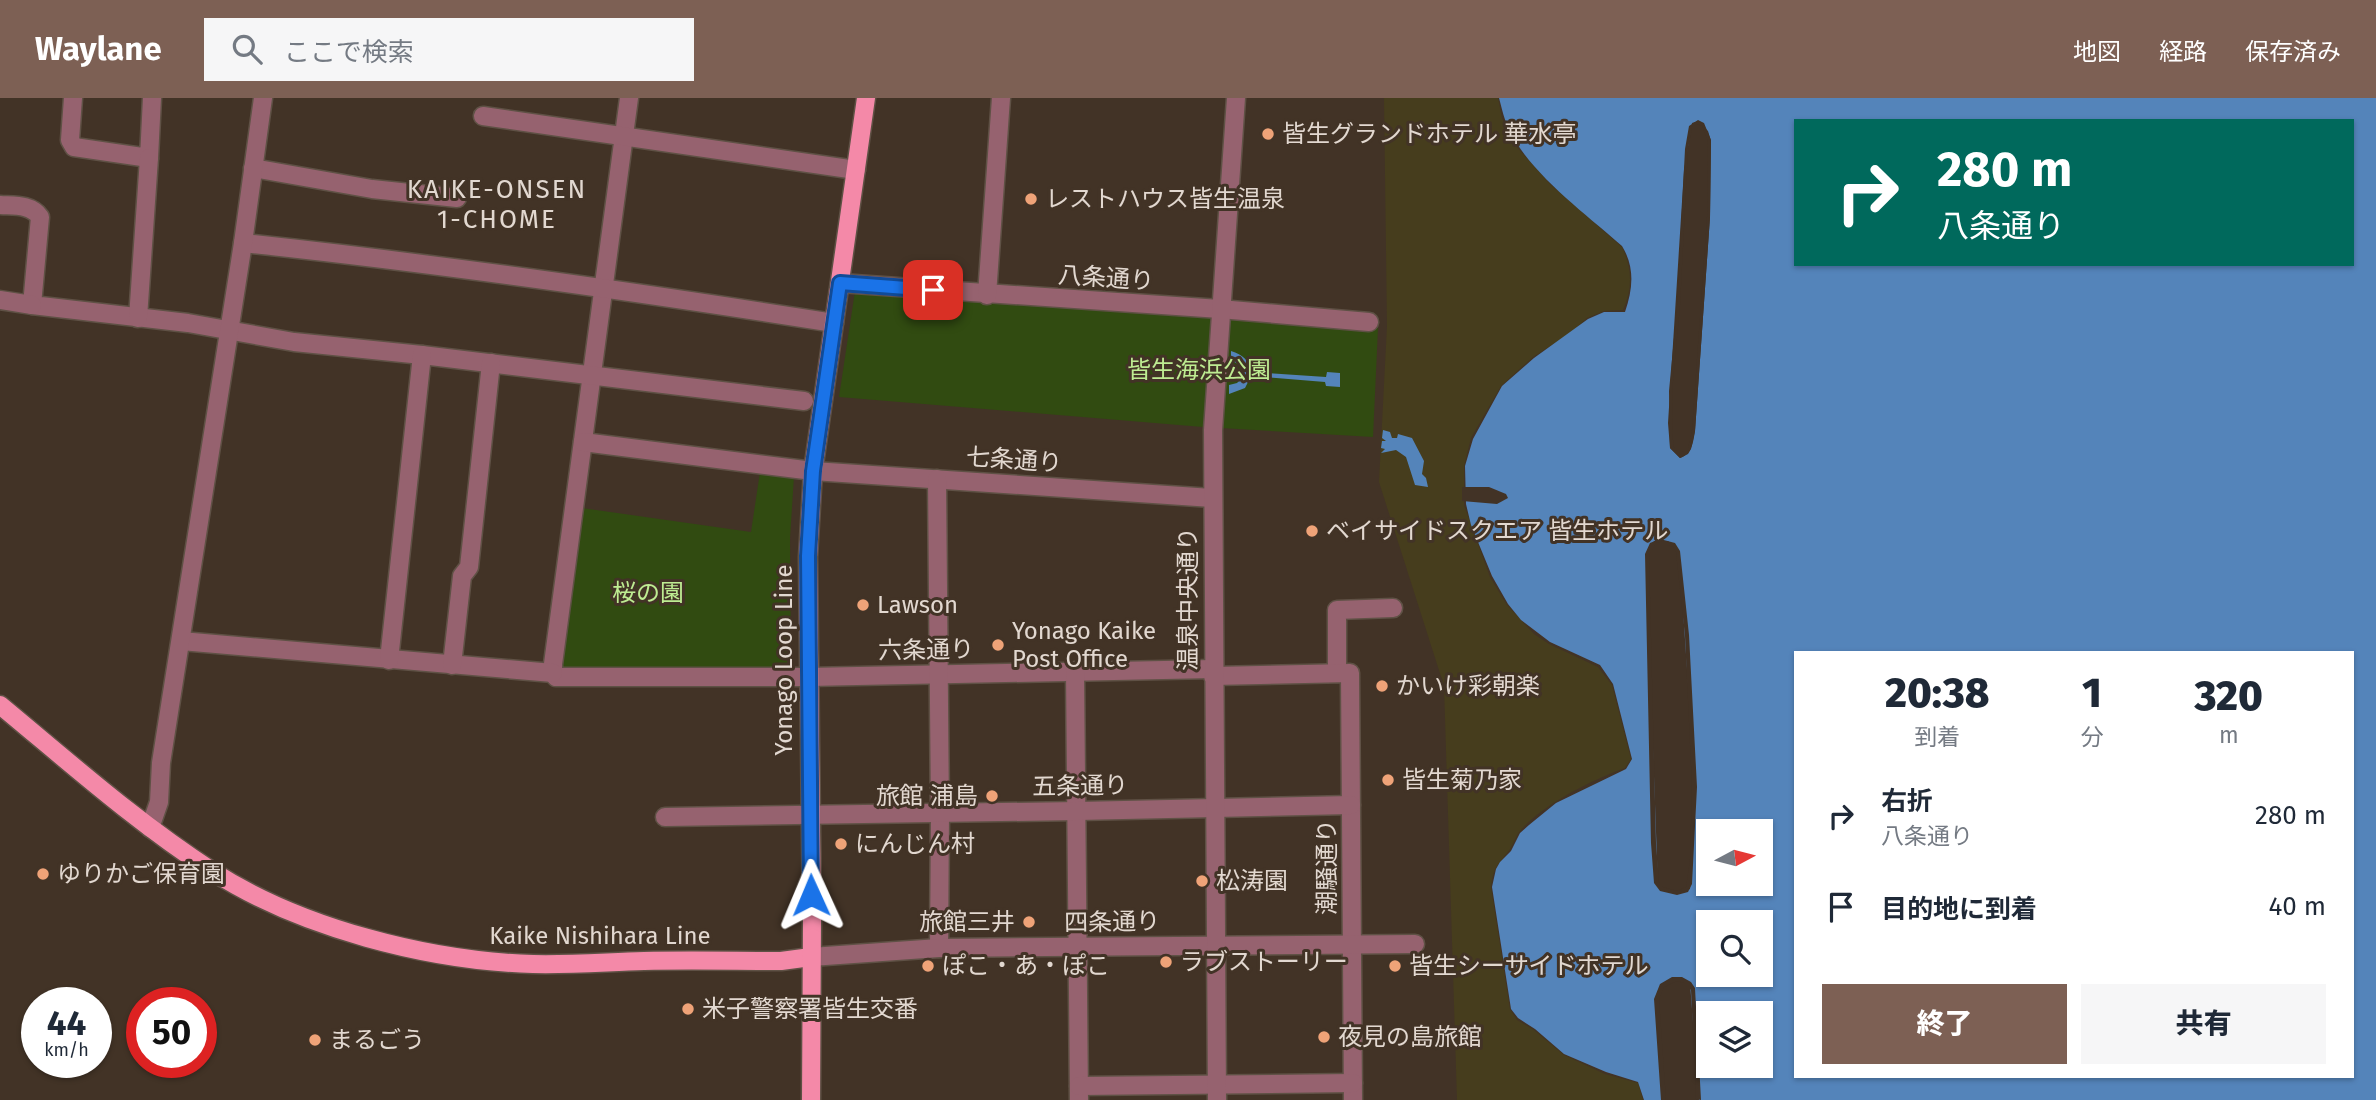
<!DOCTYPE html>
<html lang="ja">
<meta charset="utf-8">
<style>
body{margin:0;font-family:"Fira Sans","Noto Sans JP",sans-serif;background:#f6f6f7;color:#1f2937;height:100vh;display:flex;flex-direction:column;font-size:26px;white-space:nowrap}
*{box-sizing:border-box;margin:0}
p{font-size:23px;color:#747a83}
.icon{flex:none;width:38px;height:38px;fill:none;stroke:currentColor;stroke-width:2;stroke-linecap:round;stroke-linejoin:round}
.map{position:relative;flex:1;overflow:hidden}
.drawer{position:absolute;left:1794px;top:553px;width:560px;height:427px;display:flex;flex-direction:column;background:#fff;border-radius:0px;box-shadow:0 2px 5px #0004}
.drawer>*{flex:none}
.hud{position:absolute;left:1794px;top:21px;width:560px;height:147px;border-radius:0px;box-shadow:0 2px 5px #0004;background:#00695c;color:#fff;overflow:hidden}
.needle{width:46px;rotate:83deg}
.controls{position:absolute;left:1696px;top:721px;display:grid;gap:14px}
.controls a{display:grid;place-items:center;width:77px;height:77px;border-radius:0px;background:#fff;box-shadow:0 2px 5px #0004;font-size:35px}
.speed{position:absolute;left:21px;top:889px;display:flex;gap:14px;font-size:35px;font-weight:700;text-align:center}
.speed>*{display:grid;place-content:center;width:91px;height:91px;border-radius:50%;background:#fff;box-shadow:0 2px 5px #0004;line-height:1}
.speed small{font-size:18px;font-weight:400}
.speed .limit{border:10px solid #d22;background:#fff;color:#111}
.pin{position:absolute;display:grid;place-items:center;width:60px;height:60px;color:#fff;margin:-30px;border-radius:14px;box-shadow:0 4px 10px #0006}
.me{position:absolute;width:77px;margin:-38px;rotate:359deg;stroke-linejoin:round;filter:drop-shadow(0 0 5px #0008)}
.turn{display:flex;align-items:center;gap:24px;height:147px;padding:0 28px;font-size:32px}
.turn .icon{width:91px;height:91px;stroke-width:2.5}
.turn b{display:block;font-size:49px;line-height:60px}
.eta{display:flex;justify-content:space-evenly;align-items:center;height:119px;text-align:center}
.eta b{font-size:42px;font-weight:800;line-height:49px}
.primary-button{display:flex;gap:14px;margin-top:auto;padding:14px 28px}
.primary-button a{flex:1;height:80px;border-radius:0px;background:#7d6054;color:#fff;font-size:28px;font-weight:800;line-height:80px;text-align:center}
.primary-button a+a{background:#f6f6f7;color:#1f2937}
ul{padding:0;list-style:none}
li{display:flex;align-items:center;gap:21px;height:91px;padding:0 28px}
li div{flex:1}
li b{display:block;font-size:26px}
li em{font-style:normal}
header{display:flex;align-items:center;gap:42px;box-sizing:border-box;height:98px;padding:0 35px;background:#7d6054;color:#fff}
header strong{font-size:33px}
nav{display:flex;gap:38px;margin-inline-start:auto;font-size:24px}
.search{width:490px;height:63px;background:#f6f6f7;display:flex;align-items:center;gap:18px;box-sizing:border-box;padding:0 24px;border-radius:0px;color:#747a83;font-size:26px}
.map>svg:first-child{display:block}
.green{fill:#314b11}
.sand{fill:#463d1d}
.water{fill:#5484ba;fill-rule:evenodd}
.pier{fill:#423326;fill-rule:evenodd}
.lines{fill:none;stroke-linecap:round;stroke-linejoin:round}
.minor-casing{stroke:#5f5145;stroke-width:21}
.major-casing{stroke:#5f5145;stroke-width:21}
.minor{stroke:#96626f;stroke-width:18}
.major{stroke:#f489a8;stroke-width:18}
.route-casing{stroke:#114b97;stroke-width:18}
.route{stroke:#1a73e8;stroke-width:12}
.poi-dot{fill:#efa378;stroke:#423326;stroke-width:2.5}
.labels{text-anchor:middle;stroke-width:6;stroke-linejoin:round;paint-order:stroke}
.poi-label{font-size:24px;fill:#e2d8d0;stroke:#423326;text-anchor:start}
.street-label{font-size:24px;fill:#e2d8d0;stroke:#423326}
.park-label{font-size:24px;fill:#beec92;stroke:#423326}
.neighbourhood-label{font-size:26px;letter-spacing:2px;fill:#e2d8d0;stroke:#423326}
</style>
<header>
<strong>Waylane</strong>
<div class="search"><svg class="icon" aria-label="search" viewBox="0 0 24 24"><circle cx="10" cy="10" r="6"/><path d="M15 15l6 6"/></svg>ここで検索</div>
<nav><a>地図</a><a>経路</a><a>保存済み</a></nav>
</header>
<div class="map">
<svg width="2376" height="1002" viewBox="0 0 2376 1002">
<rect width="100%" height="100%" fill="#423326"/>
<g class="green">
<polygon points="855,193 1378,230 1373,339 1203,329 839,299"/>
<polygon points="760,374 794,378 790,440 791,570 565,571 561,566 582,410 751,434"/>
</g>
<path class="sand" d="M1384,0H1498L1502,20L1516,48L1551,87L1622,149C1632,169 1633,191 1623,212L1604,213L1587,220L1569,236L1533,259L1501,288L1471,340L1464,368V407L1490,479L1507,507L1534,536L1549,546L1598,569L1612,587L1631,661L1625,670C1592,682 1545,705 1521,732C1516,737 1514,745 1510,751C1498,768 1494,766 1491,789L1510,911L1517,922L1534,932L1564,957L1605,976L1638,985L1643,1002H1457L1444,588L1379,384L1387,228Z"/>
<g class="water">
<path d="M1499,0H2376V1002H1699L1690,885L1672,881L1657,894L1662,1002H1644L1638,984L1606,974L1564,956L1535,931L1518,920L1511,911L1492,789L1496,771L1500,764L1511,753L1520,735L1529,727L1556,705L1626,671L1632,661L1613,586L1600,567L1550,544L1521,522L1508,506L1492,478L1471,427L1466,406L1465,368L1473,341L1502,288L1534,260L1588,221L1604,214H1625C1633,191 1635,169 1622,148C1587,117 1528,74 1509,31C1504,21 1502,11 1499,0ZM1698,23L1708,33L1711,43L1710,119L1695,333C1693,345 1692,356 1680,360L1670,350L1668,325L1684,72L1692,25ZM1796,23H2352V166H1796ZM1654,443H1668L1679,453L1695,689L1690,791L1677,796L1658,789L1646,457ZM1796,555H2352V978H1796ZM1708,733H1760V786H1708ZM1708,824H1760V877H1708ZM1708,915H1760V968H1708Z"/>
<path d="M1231,253C1243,257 1249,262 1251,274L1326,279L1327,274L1340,275V289L1326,288L1325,284L1251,278L1245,290L1229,296V287L1237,285L1241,281V268L1231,262Z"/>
<polygon points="1383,332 1390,334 1392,340 1397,340 1398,336 1412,340 1424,363 1422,376 1426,380 1428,389 1415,387 1406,359 1396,352 1381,355 1385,351 1381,350 1382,343 1386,343 1382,340"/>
</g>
<g class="pier">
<path d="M1698,22L1704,25L1711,42L1710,119L1695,333L1691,351L1688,356L1680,360L1670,350L1669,293L1677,208L1685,51L1689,28ZM1697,26L1702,28L1708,43L1707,119L1692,332L1688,350L1680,356L1674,349L1673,342L1672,294L1680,208L1688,51L1692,30Z"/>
<polygon points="1462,389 1489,389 1506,396 1508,400 1497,406 1462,403"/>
<path d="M1660,441L1675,445L1680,453L1689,537L1697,689L1692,786L1688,794L1677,797L1660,793L1654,785L1651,745L1645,456L1650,445ZM1655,447H1667L1673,449L1676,454L1685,538L1692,689L1690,761L1686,789L1677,793L1663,789L1659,784L1656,745L1649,457Z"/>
<polygon points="1672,879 1682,879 1691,884 1695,890 1701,1002 1696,1001 1691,892 1684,885 1677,883 1664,889 1659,901 1666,1002 1661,1002 1654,901 1660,886"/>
</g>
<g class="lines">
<g class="minor-casing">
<g id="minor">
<polyline points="73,0 70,42 74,49 149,60 152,0"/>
<polyline points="629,0 553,566 553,575 556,579 808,579 1213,571"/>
<polyline points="483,18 856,72"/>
<polyline points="253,70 372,91 457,100"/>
<path d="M0,107C14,108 31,106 40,119L32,207L188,225L294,244L422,257L804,303"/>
<path d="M243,145C441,166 637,194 834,225"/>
<polyline points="840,185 1220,211 1369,224"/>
<polyline points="987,197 1001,0"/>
<polyline points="0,202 32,207"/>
<polyline points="138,220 149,60"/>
<polyline points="583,344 813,373 1212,400"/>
<polyline points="937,381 940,716 939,850"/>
<polyline points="181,543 553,575"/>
<polyline points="389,562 422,257"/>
<polyline points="452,567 462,478 469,469 491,265"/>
<polyline points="1075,573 1079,1002"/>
<polyline points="1337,575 1337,512 1393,510"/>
<polyline points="1213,578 1350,575 1353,1002"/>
<polyline points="665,719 1078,713 1351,707"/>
<polyline points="150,730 159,704 161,665 243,145 263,0"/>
<polyline points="811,859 939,850 1415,846"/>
<polyline points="1079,988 1353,985"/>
<polyline points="1217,1002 1213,332 1236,0"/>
</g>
</g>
<g class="major-casing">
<g id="major">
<path d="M0,607C69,664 136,724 212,773C300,830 429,863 533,866C570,867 607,864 644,863C690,862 736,863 781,863L811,859"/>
<polyline points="811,1002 812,823 808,459 813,373 866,0"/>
</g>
</g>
<use href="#minor" class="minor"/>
<use href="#major" class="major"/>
</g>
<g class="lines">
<g class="route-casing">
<polyline id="route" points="811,797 808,458 813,373 840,185 933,192"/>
</g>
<use href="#route" class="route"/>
</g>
<g class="poi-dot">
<circle cx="1268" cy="36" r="7"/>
<circle cx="1031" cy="101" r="7"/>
<circle cx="1312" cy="433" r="7"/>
<circle cx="863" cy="507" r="7"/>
<circle cx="998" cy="547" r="7"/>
<circle cx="1382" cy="588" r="7"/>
<circle cx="1388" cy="682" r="7"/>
<circle cx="992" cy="698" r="7"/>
<circle cx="841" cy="746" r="7"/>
<circle cx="43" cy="776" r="7"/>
<circle cx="1202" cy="783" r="7"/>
<circle cx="1029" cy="824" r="7"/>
<circle cx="1166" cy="864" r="7"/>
<circle cx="928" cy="868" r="7"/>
<circle cx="1395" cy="868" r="7"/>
<circle cx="688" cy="911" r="7"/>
<circle cx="1324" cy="939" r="7"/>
<circle cx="315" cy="942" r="7"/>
</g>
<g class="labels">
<g class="poi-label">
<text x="1282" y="44">皆生グランドホテル 華水亭</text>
<text x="1045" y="109">レストハウス皆生温泉</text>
<text x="1326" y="441">ベイサイドスクエア 皆生ホテル</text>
<text x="877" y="515">Lawson</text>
<text x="1012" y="541">Yonago Kaike<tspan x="1012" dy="28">Post Office</tspan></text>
<text x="1396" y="596">かいけ彩朝楽</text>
<text x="1402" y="690">皆生菊乃家</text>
<text x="978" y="706" text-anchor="end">旅館 浦島</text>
<text x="855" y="754">にんじん村</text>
<text x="57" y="784">ゆりかご保育園</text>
<text x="1216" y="791">松涛園</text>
<text x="1015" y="832" text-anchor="end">旅館三井</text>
<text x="1180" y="872">ラブストーリー</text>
<text x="942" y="876">ぽこ・あ・ぽこ</text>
<text x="1409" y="876">皆生シーサイドホテル</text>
<text x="702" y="919">米子警察署皆生交番</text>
<text x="1338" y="947">夜見の島旅館</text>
<text x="329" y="950">まるごう</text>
</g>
<g class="street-label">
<text transform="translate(1106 180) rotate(4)" y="8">八条通り</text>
<text transform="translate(1014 362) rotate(4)" y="8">七条通り</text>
<text transform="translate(1188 501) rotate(-90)" y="8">温泉中央通り</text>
<text transform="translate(926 552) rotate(-1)" y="8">六条通り</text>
<text transform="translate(784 562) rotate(-90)" y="8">Yonago Loop Line</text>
<text transform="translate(1080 688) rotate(-1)" y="8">五条通り</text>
<text transform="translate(1327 769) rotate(-90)" y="8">潮騒通り</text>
<text transform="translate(1112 824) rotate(-1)" y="8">四条通り</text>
<text x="600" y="846">Kaike Nishihara Line</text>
</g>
<g class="park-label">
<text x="1199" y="280">皆生海浜公園</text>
<text x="648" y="503">桜の園</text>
</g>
<g class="neighbourhood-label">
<text x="497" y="100">KAIKE-ONSEN<tspan x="497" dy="30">1-CHOME</tspan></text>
</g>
</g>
</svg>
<div class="controls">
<a><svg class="needle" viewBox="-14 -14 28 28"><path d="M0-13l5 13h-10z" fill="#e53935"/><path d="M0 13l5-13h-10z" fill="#747a83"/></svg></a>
<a><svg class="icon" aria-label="search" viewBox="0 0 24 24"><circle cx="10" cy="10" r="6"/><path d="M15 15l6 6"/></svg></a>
<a><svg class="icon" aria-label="layers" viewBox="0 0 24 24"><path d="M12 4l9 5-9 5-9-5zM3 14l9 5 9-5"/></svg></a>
</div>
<div class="speed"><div>44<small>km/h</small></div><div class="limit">50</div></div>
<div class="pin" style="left:933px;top:192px;background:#d93025"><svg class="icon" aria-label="arrive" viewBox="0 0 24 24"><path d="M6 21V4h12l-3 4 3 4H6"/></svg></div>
<svg class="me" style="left:811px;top:797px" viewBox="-20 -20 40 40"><path d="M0-17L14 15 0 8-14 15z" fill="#1a73e8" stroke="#fff" stroke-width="4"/></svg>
<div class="hud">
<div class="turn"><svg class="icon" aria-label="right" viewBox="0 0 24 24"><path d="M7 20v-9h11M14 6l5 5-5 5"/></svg><div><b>280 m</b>八条通り</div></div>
</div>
<section class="drawer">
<div class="eta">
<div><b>20:38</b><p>到着</p></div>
<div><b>1</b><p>分</p></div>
<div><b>320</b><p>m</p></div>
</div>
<ul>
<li><svg class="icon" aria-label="right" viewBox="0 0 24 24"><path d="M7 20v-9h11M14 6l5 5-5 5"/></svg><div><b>右折</b><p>八条通り</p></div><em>280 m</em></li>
<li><svg class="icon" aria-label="arrive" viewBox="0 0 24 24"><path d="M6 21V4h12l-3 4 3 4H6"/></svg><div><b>目的地に到着</b></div><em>40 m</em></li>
</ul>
<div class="primary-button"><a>終了</a><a>共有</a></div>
</section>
</div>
